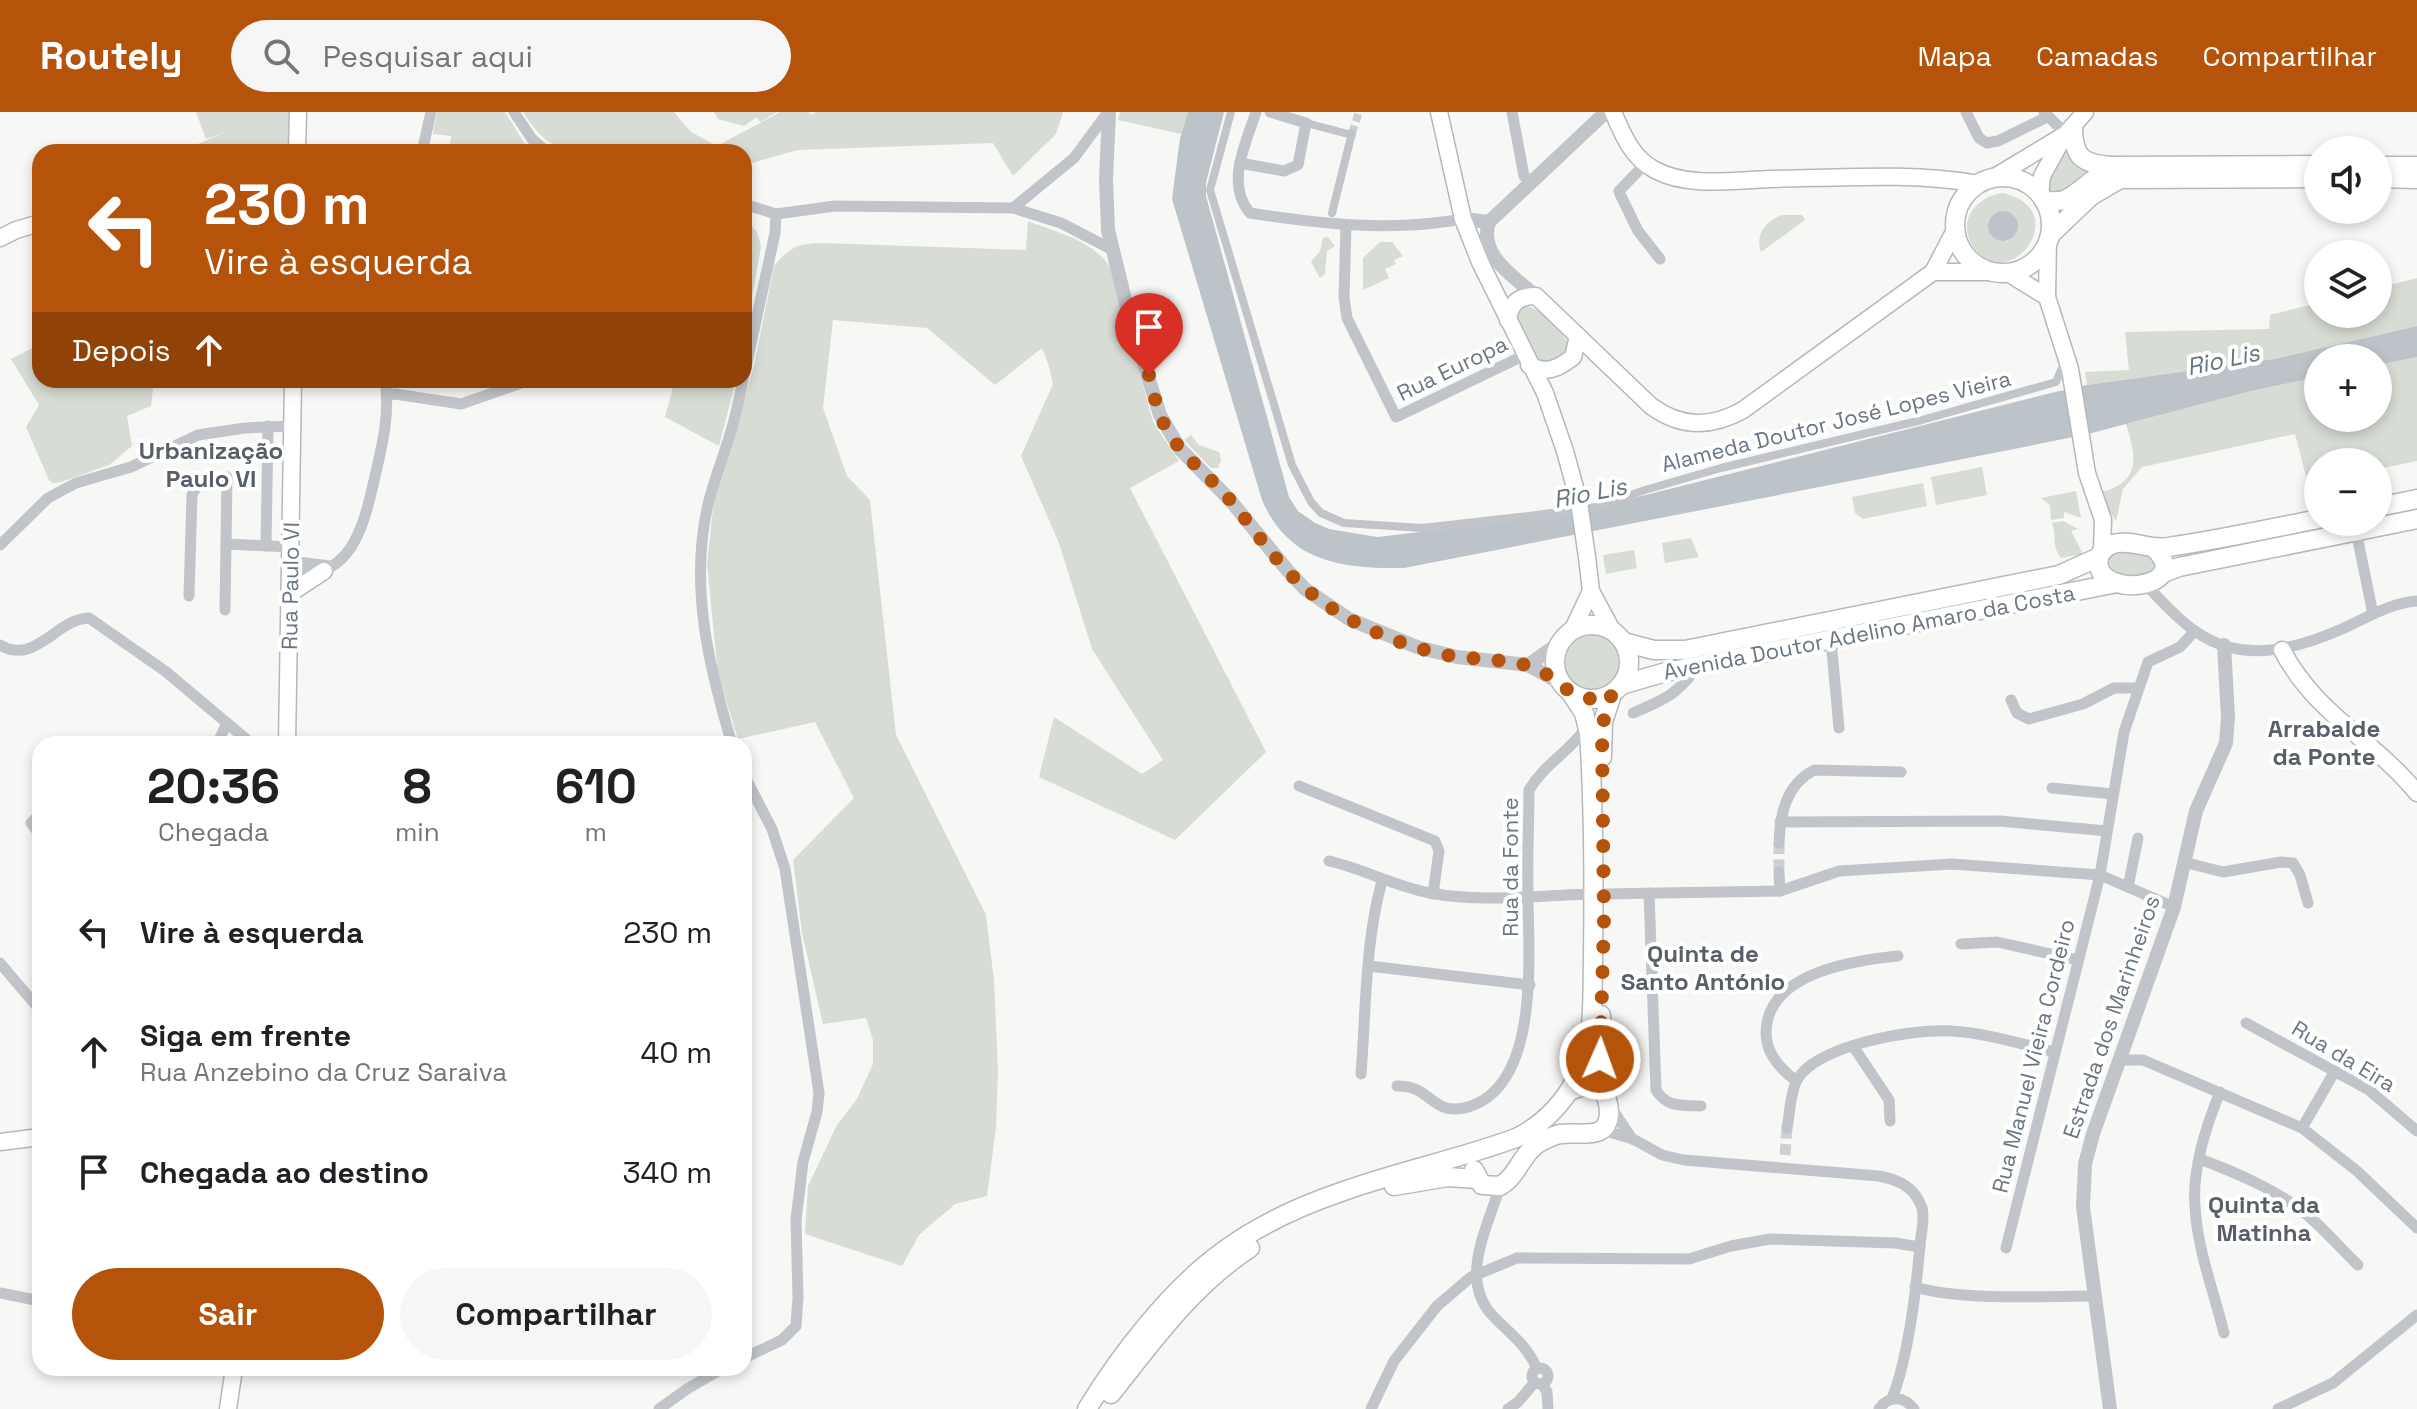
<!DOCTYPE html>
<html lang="pt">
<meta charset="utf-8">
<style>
body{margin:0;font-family:"Space Grotesk",sans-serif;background:#f6f6f6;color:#202124;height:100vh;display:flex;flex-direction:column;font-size:30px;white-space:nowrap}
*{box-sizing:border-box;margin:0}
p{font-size:26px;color:#757577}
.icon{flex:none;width:44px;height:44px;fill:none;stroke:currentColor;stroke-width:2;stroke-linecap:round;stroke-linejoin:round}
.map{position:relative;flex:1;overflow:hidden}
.panel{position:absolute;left:32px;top:624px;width:720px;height:640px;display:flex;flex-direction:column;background:#fff;border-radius:24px;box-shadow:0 4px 12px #0003}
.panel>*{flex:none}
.hud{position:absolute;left:32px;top:32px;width:720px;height:244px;border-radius:24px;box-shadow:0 4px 12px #0003;background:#b45309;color:#fff;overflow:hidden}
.fabs{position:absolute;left:2304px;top:24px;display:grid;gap:16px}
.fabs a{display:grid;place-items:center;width:88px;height:88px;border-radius:50%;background:#fff;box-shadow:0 4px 12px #0003;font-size:40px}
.pin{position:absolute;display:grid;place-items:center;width:68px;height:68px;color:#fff;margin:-82px -34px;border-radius:50% 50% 50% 0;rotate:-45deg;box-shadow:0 0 8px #0007}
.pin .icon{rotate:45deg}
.me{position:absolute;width:88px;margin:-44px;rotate:2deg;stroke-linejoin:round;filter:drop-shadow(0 0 6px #0008)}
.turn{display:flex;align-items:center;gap:28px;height:168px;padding:0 40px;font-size:36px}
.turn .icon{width:104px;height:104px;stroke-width:2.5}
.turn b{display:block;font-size:56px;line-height:68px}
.then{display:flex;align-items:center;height:76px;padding:0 40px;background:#0003;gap:16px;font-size:30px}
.eta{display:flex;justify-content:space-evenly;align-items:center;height:136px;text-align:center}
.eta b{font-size:48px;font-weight:700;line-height:56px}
.cta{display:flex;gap:16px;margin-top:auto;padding:16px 40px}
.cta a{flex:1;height:92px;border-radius:48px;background:#b45309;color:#fff;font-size:32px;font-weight:700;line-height:92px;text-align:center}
.cta a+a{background:#f6f6f6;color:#202124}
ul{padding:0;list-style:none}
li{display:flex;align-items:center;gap:24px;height:120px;padding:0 40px}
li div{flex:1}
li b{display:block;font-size:30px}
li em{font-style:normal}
header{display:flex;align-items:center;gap:48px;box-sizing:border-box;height:112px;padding:0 40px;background:#b45309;color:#fff}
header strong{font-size:38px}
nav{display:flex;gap:44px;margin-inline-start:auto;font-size:28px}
.search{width:560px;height:72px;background:#f6f6f6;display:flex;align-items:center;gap:20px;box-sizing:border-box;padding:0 28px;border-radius:44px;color:#757577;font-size:30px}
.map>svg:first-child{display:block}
.green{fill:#d7dcd4;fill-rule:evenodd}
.water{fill:#bcc4ca}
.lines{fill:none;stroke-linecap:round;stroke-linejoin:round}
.pedestrian-tunnel{stroke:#ccd0d3;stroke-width:8;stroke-dasharray:8 4;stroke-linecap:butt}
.minor-tunnel{stroke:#ccd0d3;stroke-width:11;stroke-dasharray:11 5.5;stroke-linecap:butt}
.secondary-casing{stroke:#b4b8bc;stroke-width:19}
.primary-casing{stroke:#b5b8bc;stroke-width:21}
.pedestrian{stroke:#c1c4c8;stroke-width:8}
.minor{stroke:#c1c4c8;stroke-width:11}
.tertiary{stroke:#c1c4c8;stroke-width:14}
.secondary{stroke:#fff;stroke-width:16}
.primary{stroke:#fff;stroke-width:18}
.secondary-bridge-casing{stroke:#b4b8bc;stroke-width:19;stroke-linecap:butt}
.minor-bridge{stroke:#c1c4c8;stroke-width:11}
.secondary-bridge{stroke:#fff;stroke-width:16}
.route{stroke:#b45309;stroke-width:14;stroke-dasharray:0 25.2}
.labels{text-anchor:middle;stroke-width:8;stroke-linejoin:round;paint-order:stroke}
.street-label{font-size:22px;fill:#697683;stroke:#fff}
.water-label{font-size:24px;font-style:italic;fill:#65767f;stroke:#fff}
.neighbourhood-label{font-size:24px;font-weight:bold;fill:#575f69;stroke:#fff}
</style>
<header>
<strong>Routely</strong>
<div class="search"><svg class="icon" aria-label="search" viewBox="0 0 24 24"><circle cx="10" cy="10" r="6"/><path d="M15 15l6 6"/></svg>Pesquisar aqui</div>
<nav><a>Mapa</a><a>Camadas</a><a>Compartilhar</a></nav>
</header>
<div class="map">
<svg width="2417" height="1297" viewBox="0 0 2417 1297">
<rect width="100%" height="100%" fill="#f7f7f5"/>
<g class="green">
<polygon points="196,0 290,0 289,31 285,40 179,40 226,20 206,27"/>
<polygon points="437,0 505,0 530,40 449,40 451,24 433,22"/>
<path d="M523,0H674L691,20L717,34L780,0H809L811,3L816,0H1063L1056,22L1013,64L993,31L798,38L744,53V40H575C549,35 536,21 523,0Z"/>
<polygon points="714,0 777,0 760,10 757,5 744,14 718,7"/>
<polygon points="1120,0 1188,0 1181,22 1118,8"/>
<polygon points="2070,32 2094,56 2063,82 2047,81 2047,67"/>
<path d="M2003,81C2076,98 2008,186 1973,134C1956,109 1977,84 2003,81ZM2005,99L2014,103L2016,122L2008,129L1988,109L1995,101Z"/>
<path d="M1782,103H1802L1805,108L1761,140C1755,122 1765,110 1782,103Z"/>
<polygon points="744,104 758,122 761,135 744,228"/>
<path d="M1028,109C1055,120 1093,128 1110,155L1153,310L1179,349L1130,376L1266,640L1175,728L1039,665L1054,605L1142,662L1163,648L1092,537L1059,431L1021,344L1053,272L1049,254L1042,236L995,273L927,216L833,208L823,296L847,364L870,388L896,623L986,803L994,868L998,959L996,1016L987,1084L955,1092L919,1123L902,1154L805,1122L808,1074L837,1013L857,987L873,952V928L866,906L823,912L802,821L793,748L854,686L815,610L738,627L718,563L707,451L714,388L754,254L774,154C788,136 799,131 821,131L1026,138Z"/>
<polygon points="1328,125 1335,134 1327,139 1325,162 1320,166 1311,150 1320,139 1323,126"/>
<polygon points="1380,130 1392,130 1403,144 1394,148 1396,152 1385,157 1389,166 1363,178 1363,146"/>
<polygon points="2417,166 2417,214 2274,247 2087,273 2085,260 2129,258 2125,220 2269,217 2270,203 2318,191 2318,202 2378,202 2378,176"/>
<path d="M1528,194C1543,198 1569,222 1569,237L1559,249L1544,250L1534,243L1516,205L1522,196Z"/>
<polygon points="40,232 40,268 154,268 151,294 127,304 132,334 109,353 61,370 53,371 49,368 26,315 39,293 11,247"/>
<path d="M2417,245V349L2378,357V350H2318V370L2308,372L2295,322L2142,355L2123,377L2116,409L2106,395L2102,380C2142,368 2136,345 2126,312L2251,279L2318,265V306H2378V253Z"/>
<polygon points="675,268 736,268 719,334 665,305"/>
<polygon points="1191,323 1199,333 1219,340 1221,349 1218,356 1211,356 1184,328"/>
<polygon points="1982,355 1987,383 1936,393 1931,365"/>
<polygon points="1923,371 1927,394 1863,407 1855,401 1852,385"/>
<polygon points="2076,379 2081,406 2064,400 2064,406 2051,408 2050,393 2041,386"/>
<path d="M2063,409L2078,417L2071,419L2083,442L2061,446C2051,433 2057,424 2052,411Z"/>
<polygon points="1691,426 1699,445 1665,451 1662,431"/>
<polygon points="1634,438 1637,456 1606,462 1603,443"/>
<polygon points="2115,439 2147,441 2156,450 2153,465 2116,466 2105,449"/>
<circle cx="1593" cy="551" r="28"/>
</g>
<g class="water">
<path d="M1188,0H1224L1206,71V84L1289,385L1298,399L1315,411L1329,417L1377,425L1566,403L2051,281L2087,273L2274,247L2417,214V245L2378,253V246H2318V265L2251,279L2088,322L2004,339L1404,456C1343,457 1289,451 1262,388L1172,87L1180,26Z"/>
<circle cx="2003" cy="114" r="15"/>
</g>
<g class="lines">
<polyline class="pedestrian-tunnel" points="1352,21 1359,0"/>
<g class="minor-tunnel">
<polyline points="1779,731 1779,760"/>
<polyline points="1785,1043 1787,1016"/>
</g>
<g class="secondary-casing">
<g id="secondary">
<polyline points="1439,0 1463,107 1480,150 1545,281 1565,339 1579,390"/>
<path d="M1613,0C1623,23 1632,46 1655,58C1688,76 1735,68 1770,67C1840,66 1910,60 1979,72"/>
<polyline points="297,40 298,0"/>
<polyline points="1993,66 2066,22 2085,0"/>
<polyline points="2040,83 2042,64 2063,26"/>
<polyline points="0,126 16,118 40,111"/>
<polyline points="2048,129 2047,185 2070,257 2087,361 2103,408 2102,438"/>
<polyline points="1933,160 1990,160"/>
<polyline points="2008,161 2047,185"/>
<path d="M1508,208C1510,191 1519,184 1536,184L1651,294C1681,316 1711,316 1743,298L1933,160L1955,118"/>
<path d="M1529,253C1546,263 1559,256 1573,245L1578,224"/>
<polyline points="1587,445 1591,479 1613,520"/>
<polyline points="289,482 324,459"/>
<polyline points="1572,519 1591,479"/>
<path d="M2282,538C2316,603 2373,627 2417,681"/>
<polyline points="287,632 293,268"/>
<polyline points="0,1030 40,1025"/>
<polyline points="228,1297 234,1256"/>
</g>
</g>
<g class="primary-casing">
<g id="primary">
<path d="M2073,15C2073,45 2082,52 2112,54"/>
<polyline points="2378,54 2417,54"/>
<circle cx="2003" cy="113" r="48"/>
<polyline points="2378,66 2417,67"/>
<path d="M2044,89C2051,89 2058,90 2064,88C2076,84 2098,62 2112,54L2318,53"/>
<polyline points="2050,123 2091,84 2120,67 2318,66"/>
<polyline points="2378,395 2417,387"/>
<path d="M2154,436C2194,474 2107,487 2099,455C2096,444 2103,436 2113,432C2131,427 2149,438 2168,435C2218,428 2268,417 2318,407"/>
<polyline points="2163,461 2179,455 2417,407"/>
<circle cx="1592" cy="550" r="37"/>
<polyline points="1623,530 1654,538 1685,538 2059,463 2099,445"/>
<polyline points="1621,573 1666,560 2117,471"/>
<polyline points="1602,645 1603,610 1612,582"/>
<polyline points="1601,903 1602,977"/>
<path d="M1474,1058L1482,1073L1500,1074C1517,1065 1521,1043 1537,1032C1544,1028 1552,1024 1560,1022C1580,1019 1608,1030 1609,1001C1609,991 1607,985 1602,977L1589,972L1569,979"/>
<polyline points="1394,1074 1448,1065 1477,1067"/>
<path d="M1111,1282C1153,1229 1193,1173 1250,1136"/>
<path d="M1087,1297C1120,1243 1170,1178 1222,1140C1257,1114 1300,1094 1341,1080C1399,1059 1459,1047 1516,1026C1545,1012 1569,986 1581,956C1595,923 1592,882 1593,847C1594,772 1594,695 1589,621L1584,601L1571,581"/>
</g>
</g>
<g class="pedestrian">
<polyline points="1231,0 1210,78 1292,353 1311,390 1321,401 1344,411 1422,416 1529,404 1596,395 1645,378 1721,356 1922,308 2056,270 2061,258"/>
<polyline points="1306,11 1352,23"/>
<polyline points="1332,101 1352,21"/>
</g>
<g class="minor">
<polyline points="514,0 532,27 547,40"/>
<path d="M1256,0C1246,31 1225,72 1250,101C1321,112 1391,120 1463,107"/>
<polyline points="1512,0 1524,64 1531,71"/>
<polyline points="1966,0 1979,26 1987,31 1998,29 2047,5"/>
<polyline points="2044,0 2066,22"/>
<polyline points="422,40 431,0"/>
<polyline points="1240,51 1284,59 1298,53 1306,11 1270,0"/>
<polyline points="1645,52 1619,79 1620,82 1638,119 1660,147"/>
<polyline points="744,92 776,102 835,94 1013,96 1061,111 1113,138"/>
<polyline points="1013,96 1074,46 1108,0"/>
<polyline points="1346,113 1344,185 1347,206 1396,305 1525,243"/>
<polyline points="744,264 775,121 776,102"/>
<polyline points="387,283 395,282 461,292 530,268"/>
<polyline points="2356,419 2373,502"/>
<polyline points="226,432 290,435"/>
<polyline points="0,433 48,386 76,371 131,355 198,323 245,316 292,314"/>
<polyline points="266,434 268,314"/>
<polyline points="290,449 330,454"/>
<path d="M290,460C354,471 365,408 376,360C383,330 390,300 385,268"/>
<path d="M2145,472C2161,488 2176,506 2195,519C2241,552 2294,538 2342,517C2366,506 2390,491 2417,489"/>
<path d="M189,484L192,383C199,367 212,367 227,365L225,498"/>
<polyline points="1831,528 1839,616"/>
<path d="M0,533C35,554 56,507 89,506L165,559L252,632"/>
<polyline points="2011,588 2017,601 2029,607 2083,592 2114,576 2138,576"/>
<path d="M1633,601C1664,588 1678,582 1698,554"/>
<polyline points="217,632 227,611"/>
<path d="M732,632C709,556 690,476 707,397C712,372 723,347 730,322C736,304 739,286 743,268"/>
<polyline points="744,663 772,717 785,757 819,981 817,1000 803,1050 796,1108 798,1185 796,1214 782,1228 744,1246"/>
<polyline points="1299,674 1435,729 1439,739 1433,782"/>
<polyline points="2052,676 2113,682"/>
<polyline points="40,702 31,711 40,723"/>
<polyline points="1780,710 2000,709 2107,719"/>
<path d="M1779,731C1780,702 1786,673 1814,658L1901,660"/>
<path d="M1329,749C1364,757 1394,774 1430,781C1482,791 1540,783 1593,782"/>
<polyline points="2183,750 2223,760 2281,750 2293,751 2300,763 2308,791"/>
<polyline points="1779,760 1780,779"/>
<polyline points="2128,775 2138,726"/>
<path d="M1649,781L1656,978C1667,996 1682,993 1701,994"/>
<polyline points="1603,782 1780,779 1839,759 1952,752 2100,763 2174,795"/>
<polyline points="1961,832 1997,830 2078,848"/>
<polyline points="0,851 40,898"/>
<polyline points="1369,854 1530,873"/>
<polyline points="2246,911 2369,978 2417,1019"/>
<polyline points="1853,934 1889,988 1890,1009"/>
<polyline points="2120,948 2143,948 2302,1016 2357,1059 2417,1116"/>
<path d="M1361,962C1366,898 1365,830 1382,769"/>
<path d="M1796,969C1777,954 1762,937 1767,911C1776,860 1856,848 1898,844"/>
<path d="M1397,974C1431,973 1431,1003 1464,996C1542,978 1528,841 1528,782C1527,747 1529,713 1529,678C1544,652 1571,639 1588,613"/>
<path d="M2220,980C2206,1014 2192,1056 2195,1094C2197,1137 2214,1180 2224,1221"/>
<polyline points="1611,995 1632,1027"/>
<path d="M1787,1016C1790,1001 1790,981 1797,968C1816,933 1915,916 1952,919C1986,921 2021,932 2055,940"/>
<polyline points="2302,1016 2335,959"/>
<path d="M1602,1018L1633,1027L1662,1043L1684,1048L1879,1064C1899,1068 1915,1075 1922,1096C1925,1107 1921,1121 1920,1133C1916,1180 1909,1243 1892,1287"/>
<path d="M2200,1047C2234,1060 2270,1075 2300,1097C2321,1113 2339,1135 2358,1153"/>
<path d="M1500,1074C1488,1115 1458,1167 1493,1204C1510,1222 1527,1233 1537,1257"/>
<polyline points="2006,1136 2100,763 2124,620 2148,550 2180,535 2195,519"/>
<polyline points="1517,1146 1689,1147 1731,1134 1770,1127 1895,1131 1920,1135"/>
<path d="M1915,1175C1964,1189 2042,1184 2094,1184"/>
<polyline points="0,1181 40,1189"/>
<circle cx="1540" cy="1264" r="8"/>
<polyline points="1542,1272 1547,1280 1548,1297"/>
<polyline points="659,1297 687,1277 723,1256"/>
<polyline points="1371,1297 1394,1249 1437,1194"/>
<polyline points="1508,1297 1518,1290 1535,1270"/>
<path d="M1879,1297C1889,1283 1904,1284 1914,1297"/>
<polyline points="2278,1297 2333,1271 2417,1203"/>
</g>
<g class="tertiary">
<polyline points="1109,0 1106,68 1108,118 1129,204 1160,303 1180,337 1230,388 1288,459 1305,477 1349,507 1417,535 1457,545 1528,553 1561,571"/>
<polyline points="1463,107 1489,110 1606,0"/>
<path d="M1489,110C1478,143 1513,164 1536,184"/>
<polyline points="1528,553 1561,530"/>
<polyline points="2110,1297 2083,1095 2085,1052 2093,1022 2174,795 2196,699 2226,631 2228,605 2224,533"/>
</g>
<use href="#secondary" class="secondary"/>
<use href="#primary" class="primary"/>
<g class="secondary-bridge-casing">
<polyline id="secondary-bridge" points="1579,390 1587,445"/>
</g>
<polyline class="minor-bridge" points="1437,1194 1471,1165 1517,1146"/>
<use href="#secondary-bridge" class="secondary-bridge"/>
</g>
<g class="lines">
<path class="route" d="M1149,263C1153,278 1156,295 1163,310C1178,342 1208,362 1230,388C1255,418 1276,451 1305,476C1343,509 1393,531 1441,542C1469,548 1498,546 1526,553C1560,561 1572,600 1612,582L1606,595L1602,619L1604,808L1600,947"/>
</g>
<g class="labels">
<g class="street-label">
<text transform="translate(1452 256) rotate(-26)" y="8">Rua Europa</text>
<text transform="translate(1836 309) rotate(-14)" y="8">Alameda Doutor José Lopes Vieira</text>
<text transform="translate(290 474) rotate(-89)" y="8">Rua Paulo VI</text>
<text transform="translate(1869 520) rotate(-11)" y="8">Avenida Doutor Adelino Amaro da Costa</text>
<text transform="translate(1510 755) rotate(-90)" y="8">Rua da Fonte</text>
<text transform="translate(2111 905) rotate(-71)" y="8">Estrada dos Marinheiros</text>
<text transform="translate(2033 944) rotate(-76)" y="8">Rua Manuel Vieira Cordeiro</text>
<text transform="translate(2344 944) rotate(31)" y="8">Rua da Eira</text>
</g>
<g class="water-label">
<text transform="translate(2223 248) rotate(-12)" y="8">Rio Lis</text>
<text transform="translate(1590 381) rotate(-11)" y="8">Rio Lis</text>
</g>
<g class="neighbourhood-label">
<text x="211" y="347">Urbanização<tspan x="211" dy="28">Paulo VI</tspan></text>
<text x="2324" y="625">Arrabalde<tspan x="2324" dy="28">da Ponte</tspan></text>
<text x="1703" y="850">Quinta de<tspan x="1703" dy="28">Santo António</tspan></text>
<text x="2264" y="1101">Quinta da<tspan x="2264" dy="28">Matinha</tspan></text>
</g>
</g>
</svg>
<div class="fabs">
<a><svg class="icon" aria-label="sound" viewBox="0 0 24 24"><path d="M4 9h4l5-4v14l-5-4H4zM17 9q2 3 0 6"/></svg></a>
<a><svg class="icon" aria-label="layers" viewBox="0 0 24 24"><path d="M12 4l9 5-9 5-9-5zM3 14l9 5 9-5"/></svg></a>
<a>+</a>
<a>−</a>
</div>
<div class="pin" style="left:1149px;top:263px;background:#d93025"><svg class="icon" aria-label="arrive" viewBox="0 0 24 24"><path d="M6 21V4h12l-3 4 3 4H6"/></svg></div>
<svg class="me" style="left:1600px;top:947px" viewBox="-20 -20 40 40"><circle r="17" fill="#b45309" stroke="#fff" stroke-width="3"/><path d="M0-11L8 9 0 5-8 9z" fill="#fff"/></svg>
<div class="hud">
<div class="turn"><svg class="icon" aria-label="left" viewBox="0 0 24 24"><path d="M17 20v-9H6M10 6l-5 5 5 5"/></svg><div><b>230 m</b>Vire à esquerda</div></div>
<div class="then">Depois<svg class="icon" aria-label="ahead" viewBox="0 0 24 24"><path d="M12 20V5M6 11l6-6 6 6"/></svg></div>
</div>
<section class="panel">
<div class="eta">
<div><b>20:36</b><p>Chegada</p></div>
<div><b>8</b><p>min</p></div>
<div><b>610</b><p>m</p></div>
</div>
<ul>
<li><svg class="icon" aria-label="left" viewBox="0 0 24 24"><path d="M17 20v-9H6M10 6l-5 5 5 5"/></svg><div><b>Vire à esquerda</b></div><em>230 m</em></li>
<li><svg class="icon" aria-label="ahead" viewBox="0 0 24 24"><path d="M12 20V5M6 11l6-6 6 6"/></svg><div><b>Siga em frente</b><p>Rua Anzebino da Cruz Saraiva</p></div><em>40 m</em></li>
<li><svg class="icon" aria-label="arrive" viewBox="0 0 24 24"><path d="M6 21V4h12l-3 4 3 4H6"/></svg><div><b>Chegada ao destino</b></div><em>340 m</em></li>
</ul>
<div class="cta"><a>Sair</a><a>Compartilhar</a></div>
</section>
</div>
